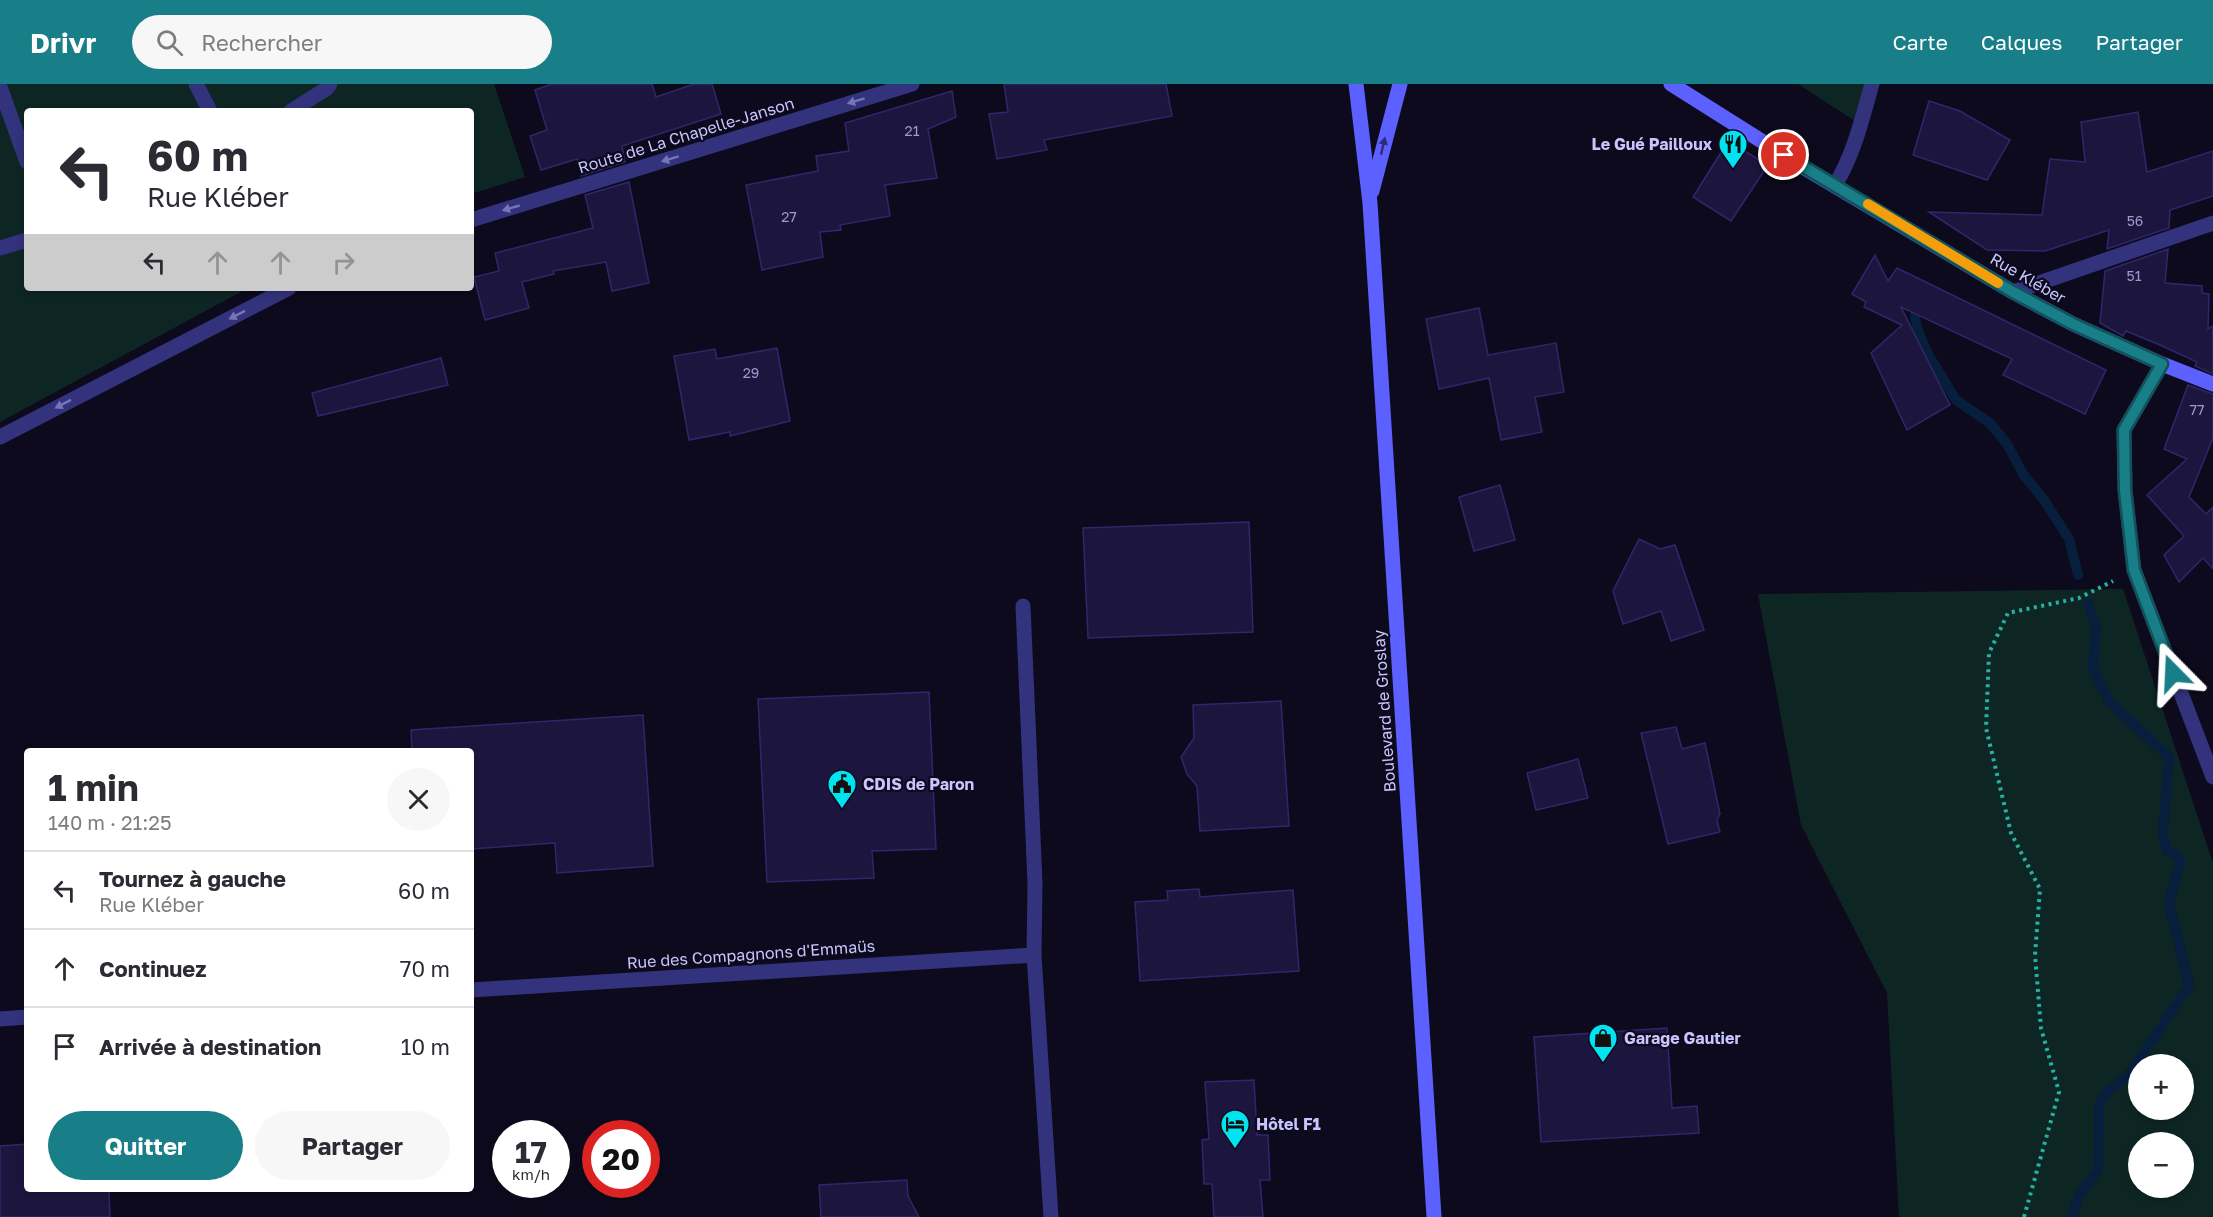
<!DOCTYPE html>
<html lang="fr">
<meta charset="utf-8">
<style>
body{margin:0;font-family:"Golos Text",sans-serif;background:#f7f7f7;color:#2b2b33;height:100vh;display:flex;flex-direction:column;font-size:22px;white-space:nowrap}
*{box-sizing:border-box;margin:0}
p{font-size:20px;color:#7c7c81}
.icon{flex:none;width:33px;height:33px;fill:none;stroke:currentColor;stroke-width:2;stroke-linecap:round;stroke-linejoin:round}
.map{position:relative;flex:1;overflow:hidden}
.drawer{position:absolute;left:24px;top:664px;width:450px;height:444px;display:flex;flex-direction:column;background:#fff;border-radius:6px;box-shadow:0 3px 9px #0003}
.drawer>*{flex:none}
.guide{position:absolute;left:24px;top:24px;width:450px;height:183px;border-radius:6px;box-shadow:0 3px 9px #0003;background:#fff;color:#2b2b33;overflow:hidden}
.fabs{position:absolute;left:2128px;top:970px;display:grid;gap:12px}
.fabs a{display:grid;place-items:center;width:66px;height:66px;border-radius:50%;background:#fff;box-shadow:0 3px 9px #0003;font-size:30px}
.speed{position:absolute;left:492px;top:1036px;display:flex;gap:12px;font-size:30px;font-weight:700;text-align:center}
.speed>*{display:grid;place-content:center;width:78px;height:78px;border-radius:50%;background:#fff;box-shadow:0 3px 9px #0003;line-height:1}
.speed small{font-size:15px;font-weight:400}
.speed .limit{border:9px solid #d22;background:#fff;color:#111}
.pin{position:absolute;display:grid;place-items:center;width:51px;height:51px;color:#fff;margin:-26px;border:3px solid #fff;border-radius:50%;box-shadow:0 2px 6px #0007}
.me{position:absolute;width:66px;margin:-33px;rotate:339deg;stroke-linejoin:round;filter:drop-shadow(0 0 4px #0008)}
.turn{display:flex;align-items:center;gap:21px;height:126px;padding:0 24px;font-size:27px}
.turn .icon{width:78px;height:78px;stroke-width:2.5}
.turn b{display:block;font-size:42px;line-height:51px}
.lanes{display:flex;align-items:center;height:57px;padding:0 24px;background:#0003;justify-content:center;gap:30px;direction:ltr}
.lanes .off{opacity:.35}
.round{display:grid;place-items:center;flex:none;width:63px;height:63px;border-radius:32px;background:#f7f7f7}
.head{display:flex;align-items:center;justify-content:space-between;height:102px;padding:0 24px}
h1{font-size:36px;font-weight:700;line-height:45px}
.primary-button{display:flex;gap:12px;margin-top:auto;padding:12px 24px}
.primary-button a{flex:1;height:69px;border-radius:36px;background:#187e88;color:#fff;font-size:24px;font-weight:700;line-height:69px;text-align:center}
.primary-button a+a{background:#f7f7f7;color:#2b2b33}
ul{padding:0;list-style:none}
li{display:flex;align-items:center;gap:18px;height:78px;padding:0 24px;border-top:2px solid #e1e1e2}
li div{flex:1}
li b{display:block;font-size:22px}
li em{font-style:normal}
header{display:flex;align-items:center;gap:36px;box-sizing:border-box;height:84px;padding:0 30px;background:#187e88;color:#fff}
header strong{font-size:28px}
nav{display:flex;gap:33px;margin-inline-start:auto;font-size:21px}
.search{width:420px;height:54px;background:#f7f7f7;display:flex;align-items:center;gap:15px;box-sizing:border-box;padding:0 21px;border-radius:33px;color:#7c7c81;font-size:22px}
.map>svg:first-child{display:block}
.green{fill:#0d2624;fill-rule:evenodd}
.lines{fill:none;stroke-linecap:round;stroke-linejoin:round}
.stream{stroke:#081e3d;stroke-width:10}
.building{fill:#1c163e;stroke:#31266b;stroke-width:1.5}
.path{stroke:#27b1a2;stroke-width:4;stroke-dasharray:3 4.5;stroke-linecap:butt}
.lane{stroke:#33337d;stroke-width:15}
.street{stroke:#33337d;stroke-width:15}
.secondary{stroke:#5c60ff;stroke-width:15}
.oneway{fill:#7675b8}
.oneway2{fill:#2c2c77}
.route-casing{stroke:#105258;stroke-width:15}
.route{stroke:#187e88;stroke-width:10}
.slow{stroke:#f59e0b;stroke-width:10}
.labels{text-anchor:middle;stroke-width:4.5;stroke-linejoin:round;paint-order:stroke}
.number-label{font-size:14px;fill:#9e99cf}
.street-label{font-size:16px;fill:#c9c5ff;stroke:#0c0a1c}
.poi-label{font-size:16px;font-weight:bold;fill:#c9c5ff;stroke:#0c0a1c;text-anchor:start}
</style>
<header>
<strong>Drivr</strong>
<div class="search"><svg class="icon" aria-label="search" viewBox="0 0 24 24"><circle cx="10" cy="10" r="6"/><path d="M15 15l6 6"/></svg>Rechercher</div>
<nav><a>Carte</a><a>Calques</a><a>Partager</a></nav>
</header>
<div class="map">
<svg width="2213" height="1133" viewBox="0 0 2213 1133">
<rect width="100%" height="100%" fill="#0c0a1c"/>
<g class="green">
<polygon points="0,0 494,0 525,93 471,110 471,27 27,27 27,204 248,204 0,338"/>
<polygon points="1798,0 1866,0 1855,37"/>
<path d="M2123,505L2213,779V1133H1899L1887,909L1801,741L1758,510ZM2139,981H2184V1026H2139ZM2139,1059H2184V1104H2139Z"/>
</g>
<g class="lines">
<g class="stream">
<polyline points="1919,218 1915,233 1918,247 1928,270 1956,316 1990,339 2007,360 2023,390 2044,416 2069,455 2078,491"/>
<polyline points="2072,1133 2079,1111 2098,1086 2099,1021 2108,1007 2129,991 2189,901 2169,819 2180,778 2177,771 2167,767 2163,750 2169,673 2109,617 2093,584 2096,543 2088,520"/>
</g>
</g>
<g class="building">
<polygon points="552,0 652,0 656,13 694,0 712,0 721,30 622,62 625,78 581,92 577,75 541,86 530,52 547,46 535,6"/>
<polygon points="1004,0 1166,0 1172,32 1044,56 1047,66 997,75 989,30 1008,28"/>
<polygon points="952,7 956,33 928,45 937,94 885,101 890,132 840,141 841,146 820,148 823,173 762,186 746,101 818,87 816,72 849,67 845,39"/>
<polygon points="1929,17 1960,27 2010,56 1987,96 1913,71"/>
<polygon points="2138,28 2147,88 2213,67 2213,112 2170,126 2169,144 2107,165 2109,146 2045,167 1987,166 1929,128 2042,131 2050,75 2085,78 2081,38"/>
<polygon points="1728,57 1768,81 1731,137 1693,113"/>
<polygon points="629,98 649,199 612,207 606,178 553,187 554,190 522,198 529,224 485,236 474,193 499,187 495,169 593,144 585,111"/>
<polygon points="2168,165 2165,199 2202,202 2202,209 2209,210 2208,245 2213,242 2213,290 2195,282 2197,278 2160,261 2126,247 2123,252 2100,239 2105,187"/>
<polygon points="1875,171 1888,197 1897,184 2106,286 2085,330 2003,291 2012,275 1901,223 1950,321 1907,346 1871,269 1902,241 1864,223 1866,218 1852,210"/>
<polygon points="1479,224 1488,271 1556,259 1564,308 1535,313 1542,348 1501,356 1489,294 1439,305 1426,235"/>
<polygon points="777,264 790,337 730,352 730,348 689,356 674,272 715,265 717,275"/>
<polygon points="441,274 448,301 318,332 312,309"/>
<polygon points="2188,301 2213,310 2213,354 2189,413 2206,430 2213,423 2213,485 2203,474 2179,498 2164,471 2184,452 2147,411 2187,375 2164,365"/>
<polygon points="1500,401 1515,456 1474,467 1459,413"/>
<polygon points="1249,438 1253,548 1088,554 1083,444"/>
<polygon points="1639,455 1660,465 1675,461 1704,546 1671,557 1661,527 1623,540 1613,507"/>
<polygon points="929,608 936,765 872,767 874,794 767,798 758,615"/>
<polygon points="1281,617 1289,742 1200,747 1197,702 1187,690 1181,673 1194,654 1193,621"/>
<polygon points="643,631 653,782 557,789 555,759 471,765 471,668 412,668 411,646"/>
<polygon points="1676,643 1682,665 1705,659 1720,730 1717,736 1720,748 1668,760 1641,649"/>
<polygon points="1578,675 1588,714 1536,726 1527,689"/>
<polygon points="1199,805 1200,813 1293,806 1299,887 1140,897 1135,818 1168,816 1167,807"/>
<polygon points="1667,944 1672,1024 1697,1022 1699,1049 1541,1058 1534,953"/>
<polygon points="1254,996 1257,1051 1268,1051 1270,1096 1260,1096 1263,1133 1214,1133 1212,1100 1204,1100 1202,1056 1209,1055 1205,998"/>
<polygon points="27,1060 27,1106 109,1106 110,1133 0,1133 0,1062"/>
<polygon points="907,1096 908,1112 919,1133 821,1133 819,1101"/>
</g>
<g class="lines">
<polyline class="path" points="2024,1133 2059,1008 2041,944 2035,871 2040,805 2011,749 1986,644 1989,569 2008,529 2079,514 2113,497"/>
<g class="lane">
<polyline points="196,0 210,27"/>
<polyline points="0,3 27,78"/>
<polyline points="291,27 326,5 330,0"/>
<polyline points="0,164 27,156"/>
<polyline points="2162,280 2124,346 2125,406 2134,486 2213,693"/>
</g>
<g class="street">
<path d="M1835,101C1854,70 1862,35 1872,0"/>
<polyline points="471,136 912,0"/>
<polyline points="2013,208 2213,139"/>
<polyline points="0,353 289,204"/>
<polyline points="1023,522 1035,799 1034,871 1051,1133"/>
<polyline points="471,906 1034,871"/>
<polyline points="0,935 27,933"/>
</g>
<g class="secondary">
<polyline points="1356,0 1370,119 1434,1133"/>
<polyline points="1671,0 1803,83 2013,208 2073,240 2162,280 2213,300"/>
<polyline points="1372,107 1400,0"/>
</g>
</g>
<defs><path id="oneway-solid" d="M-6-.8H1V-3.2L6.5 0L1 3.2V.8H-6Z" transform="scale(1.5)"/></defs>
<g class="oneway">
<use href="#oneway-solid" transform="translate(856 17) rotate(163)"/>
<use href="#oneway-solid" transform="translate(670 75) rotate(163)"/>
<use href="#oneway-solid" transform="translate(511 124) rotate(164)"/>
<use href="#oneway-solid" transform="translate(237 231) rotate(153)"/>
<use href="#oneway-solid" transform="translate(63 320) rotate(153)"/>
</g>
<use class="oneway2" href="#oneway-solid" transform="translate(1383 62) rotate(-77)"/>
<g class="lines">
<g class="route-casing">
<polyline id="route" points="1784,71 2013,208 2073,240 2162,280 2124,346 2125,406 2134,486 2173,589"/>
</g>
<use href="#route" class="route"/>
<polyline class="slow" points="1868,120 1998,199"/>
</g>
<defs>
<g id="restaurant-pin" transform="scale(1.5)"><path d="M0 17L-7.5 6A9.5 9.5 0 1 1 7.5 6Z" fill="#00e3f0" stroke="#0c0a1c"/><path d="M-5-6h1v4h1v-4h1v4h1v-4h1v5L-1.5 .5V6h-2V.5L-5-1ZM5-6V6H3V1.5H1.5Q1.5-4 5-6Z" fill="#111"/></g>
<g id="civic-pin" transform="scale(1.5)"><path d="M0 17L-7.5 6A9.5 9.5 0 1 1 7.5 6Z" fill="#00e3f0" stroke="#0c0a1c"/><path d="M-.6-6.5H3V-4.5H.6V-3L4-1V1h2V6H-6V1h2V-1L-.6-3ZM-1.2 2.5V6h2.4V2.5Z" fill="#111"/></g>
<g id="shop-pin" transform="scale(1.5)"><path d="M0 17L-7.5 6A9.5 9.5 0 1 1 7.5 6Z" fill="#00e3f0" stroke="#0c0a1c"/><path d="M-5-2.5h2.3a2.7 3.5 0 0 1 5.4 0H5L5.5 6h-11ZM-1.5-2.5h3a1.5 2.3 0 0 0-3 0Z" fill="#111"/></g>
<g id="hotel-pin" transform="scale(1.5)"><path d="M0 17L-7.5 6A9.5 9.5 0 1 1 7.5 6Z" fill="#00e3f0" stroke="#0c0a1c"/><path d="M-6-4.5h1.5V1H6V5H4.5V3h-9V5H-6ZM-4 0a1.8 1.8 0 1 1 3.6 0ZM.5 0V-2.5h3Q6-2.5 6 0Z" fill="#111"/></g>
</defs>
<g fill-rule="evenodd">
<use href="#restaurant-pin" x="1733" y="60"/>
<use href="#civic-pin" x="842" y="700"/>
<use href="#shop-pin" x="1603" y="954"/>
<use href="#hotel-pin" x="1235" y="1040"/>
</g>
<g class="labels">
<g class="number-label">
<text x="912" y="52">21</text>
<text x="789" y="138">27</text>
<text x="2135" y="142">56</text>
<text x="2134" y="197">51</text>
<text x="751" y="294">29</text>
<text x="2197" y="331">77</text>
</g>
<g class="street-label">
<text transform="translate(686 51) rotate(-17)" y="6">Route de La Chapelle-Janson</text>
<text transform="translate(2028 194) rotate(30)" y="6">Rue Kléber</text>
<text transform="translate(1384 627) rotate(-94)" y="6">Boulevard de Groslay</text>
<text transform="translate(751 870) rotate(-4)" y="6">Rue des Compagnons d'Emmaüs</text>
</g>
<g class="poi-label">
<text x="1712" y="66" text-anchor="end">Le Gué Pailloux</text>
<text x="863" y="706">CDIS de Paron</text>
<text x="1624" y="960">Garage Gautier</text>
<text x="1256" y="1046">Hôtel F1</text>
</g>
</g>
</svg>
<div class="fabs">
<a>+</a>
<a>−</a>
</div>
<div class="speed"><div>17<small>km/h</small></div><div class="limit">20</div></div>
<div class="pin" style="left:1784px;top:71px;background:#d93025"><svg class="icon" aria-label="arrive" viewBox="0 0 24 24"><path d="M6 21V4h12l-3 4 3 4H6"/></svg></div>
<svg class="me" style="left:2173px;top:589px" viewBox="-20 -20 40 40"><path d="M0-17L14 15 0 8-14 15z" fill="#187e88" stroke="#fff" stroke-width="4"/></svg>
<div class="guide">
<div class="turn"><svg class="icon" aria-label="left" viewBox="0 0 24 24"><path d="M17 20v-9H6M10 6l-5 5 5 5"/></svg><div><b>60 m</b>Rue Kléber</div></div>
<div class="lanes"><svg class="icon" aria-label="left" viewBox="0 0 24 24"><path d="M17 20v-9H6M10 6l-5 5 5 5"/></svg><svg class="icon off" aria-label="ahead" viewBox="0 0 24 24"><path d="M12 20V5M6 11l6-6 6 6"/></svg><svg class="icon off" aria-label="ahead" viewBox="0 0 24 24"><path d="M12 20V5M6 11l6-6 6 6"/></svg><svg class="icon off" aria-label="right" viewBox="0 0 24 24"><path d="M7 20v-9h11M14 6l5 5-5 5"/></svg></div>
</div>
<section class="drawer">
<div class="head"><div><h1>1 min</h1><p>140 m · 21:25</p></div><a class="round"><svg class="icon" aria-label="close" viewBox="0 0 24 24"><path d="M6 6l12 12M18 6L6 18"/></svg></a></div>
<ul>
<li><svg class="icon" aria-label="left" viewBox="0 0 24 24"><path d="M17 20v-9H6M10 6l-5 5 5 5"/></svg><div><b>Tournez à gauche</b><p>Rue Kléber</p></div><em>60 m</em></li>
<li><svg class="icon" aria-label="ahead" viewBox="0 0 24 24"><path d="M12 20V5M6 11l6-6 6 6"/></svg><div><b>Continuez</b></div><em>70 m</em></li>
<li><svg class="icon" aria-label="arrive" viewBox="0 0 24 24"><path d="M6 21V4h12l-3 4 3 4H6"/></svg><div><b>Arrivée à destination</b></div><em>10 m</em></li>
</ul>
<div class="primary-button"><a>Quitter</a><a>Partager</a></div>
</section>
</div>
